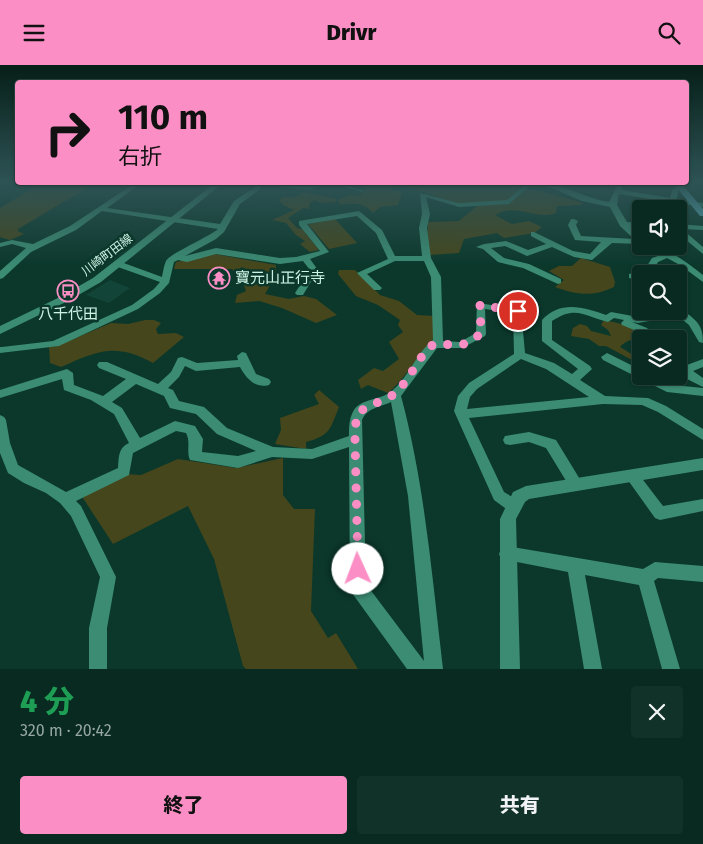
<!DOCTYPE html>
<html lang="ja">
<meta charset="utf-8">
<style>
body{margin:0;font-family:"Fira Sans","Noto Sans JP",sans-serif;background:#113229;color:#f1f3f6;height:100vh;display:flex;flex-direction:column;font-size:19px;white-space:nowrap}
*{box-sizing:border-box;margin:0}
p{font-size:16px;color:#98a7a5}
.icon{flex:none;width:28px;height:28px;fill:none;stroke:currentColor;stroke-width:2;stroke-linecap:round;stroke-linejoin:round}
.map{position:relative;height:604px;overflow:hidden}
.side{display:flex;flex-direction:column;background:#082a20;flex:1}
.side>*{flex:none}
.guide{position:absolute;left:15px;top:15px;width:674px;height:105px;border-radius:5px;box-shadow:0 1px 4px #0004,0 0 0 1px #29463e;background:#fb8fc5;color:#111;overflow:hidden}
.fabs{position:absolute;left:632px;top:135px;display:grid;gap:10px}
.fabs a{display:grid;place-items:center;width:55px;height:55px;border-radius:5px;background:#082a20;box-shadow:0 1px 4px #0004,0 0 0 1px #29463e;font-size:25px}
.pin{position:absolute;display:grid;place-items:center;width:42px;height:42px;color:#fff;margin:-21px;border:2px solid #fff;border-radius:50%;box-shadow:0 1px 5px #0007}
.me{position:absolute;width:55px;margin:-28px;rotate:358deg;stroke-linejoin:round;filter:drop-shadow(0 0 4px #0008)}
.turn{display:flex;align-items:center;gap:18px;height:105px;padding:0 20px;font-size:22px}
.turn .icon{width:65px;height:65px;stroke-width:2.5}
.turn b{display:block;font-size:35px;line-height:42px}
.round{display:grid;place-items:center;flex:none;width:52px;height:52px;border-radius:5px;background:#113229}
.overview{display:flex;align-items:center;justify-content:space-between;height:85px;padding:0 20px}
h1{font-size:30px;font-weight:800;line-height:38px;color:#1e9e55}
.cta{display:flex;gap:10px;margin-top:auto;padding:10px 20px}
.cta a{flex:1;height:58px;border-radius:5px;background:#fb8fc5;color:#111;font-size:20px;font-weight:800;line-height:58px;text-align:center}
.cta a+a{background:#113229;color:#f1f3f6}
header{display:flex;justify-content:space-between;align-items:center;height:65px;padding:0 20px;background:#fb8fc5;color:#111;font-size:22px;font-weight:800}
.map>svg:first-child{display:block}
.built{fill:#124537}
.green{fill:#45461b}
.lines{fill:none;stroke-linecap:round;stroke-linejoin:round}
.pedestrian{fill:#3b8c73;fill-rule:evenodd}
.minor{fill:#3b8c73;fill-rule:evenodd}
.tertiary{fill:#3b8c73;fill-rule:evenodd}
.secondary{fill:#3b8c73;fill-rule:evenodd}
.primary{fill:#58aebd;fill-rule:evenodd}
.route{stroke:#fb8fc5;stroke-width:9;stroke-dasharray:0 16.2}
.labels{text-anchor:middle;stroke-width:5;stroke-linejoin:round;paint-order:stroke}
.far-street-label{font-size:12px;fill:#cdf3e5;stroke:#0b382b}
.poi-label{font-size:15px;fill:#cdf3e5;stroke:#0b382b;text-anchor:start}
</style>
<header><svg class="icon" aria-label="menu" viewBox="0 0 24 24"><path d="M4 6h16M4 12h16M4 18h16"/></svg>Drivr<svg class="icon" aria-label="search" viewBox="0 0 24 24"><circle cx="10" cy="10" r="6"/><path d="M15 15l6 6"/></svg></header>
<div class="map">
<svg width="703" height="604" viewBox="0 0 703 604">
<rect width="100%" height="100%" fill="#0b382b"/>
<polygon class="built" points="110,215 130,223 109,238 86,230"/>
<g class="green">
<polygon points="35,118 94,119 18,164 18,166 24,169 10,175 0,172 0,143 30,125"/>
<path d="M352,118H401L390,121L393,125L402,127L398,140L380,142L373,148C365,138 352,137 340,140L338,135L350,130L358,131L368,123Z"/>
<polygon points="405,118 527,118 507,137 457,139 406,121"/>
<path d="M526,124L541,126L583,138L580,140L557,141L556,148C535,156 517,137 495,150L512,159L529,156L542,162L534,168L504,173L497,168L464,174L459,188L429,190L427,175L428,157L459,156L477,141L510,138Z"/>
<polygon points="304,127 337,134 336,137 323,138 314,135 310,138 309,144 303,143 288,153 297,163 306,165 305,168 319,185 310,187 300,179 305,176 296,170 286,158 272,155 294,145 283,140 279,135 284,132 293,133"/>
<polygon points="335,154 357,178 329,184 308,159"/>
<polygon points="215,189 276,200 275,212 265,229 289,234 304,231 316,234 337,250 316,258 282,243 259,236 235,238 237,230 246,226 243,217 232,204 174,204 176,197"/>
<path d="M581,193L610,202L615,217L614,222C594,232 576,230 555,222L564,215L549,206L559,201H572Z"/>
<path d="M339,205H355L380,230L399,236L417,250L434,251L436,274C417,290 407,312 388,328L368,320L361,324L358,315L374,303L383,306L399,294L389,277L403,267L398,260L400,255L378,240L356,231L338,209Z"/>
<path d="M145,255H154L161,258L156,264L158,269L176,268L184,272L153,298C115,277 97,286 61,302L50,298L49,282L57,281L111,258L128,259Z"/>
<path d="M604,255C622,259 633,261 647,274C637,274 628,273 620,282L638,293L632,295L606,281H599L589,274L571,271L573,263L580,259L587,261L591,266L611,271L608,265L601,260Z"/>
<path d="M319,325L339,342C330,364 331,370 306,377V384L275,379L281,365L280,353L319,339L314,330Z"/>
<polygon points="283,393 283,430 294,444 315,444 311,546 328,573 336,568 358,604 246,604 243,601 214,494 188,441 113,479 81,430 125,409 141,410 178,394 236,403"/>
</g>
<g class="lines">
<polygon class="pedestrian" points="331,118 336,118 364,126 362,127"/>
<g class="minor">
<path d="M135,118H142L107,143L220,159L234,136L254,123L257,118H263L259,125L240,139L224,167L216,174L185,191L216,183L280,193L296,192L320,186L299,160V156L359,146L382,165L395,191H422L419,163L422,149L420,128L459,138L507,135L527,118H533L509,139L459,142L426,132L430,149L427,163L431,193L441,212L443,276L460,277L476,268L477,238L521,244L525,288L554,298L572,309L578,304L542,276V255C560,235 584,242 606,250L611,247L638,252L684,246C697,256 703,260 703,278L699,277L689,260L678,251L638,258L632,257L647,263L656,274H645L639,267L622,260L621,258L624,255L614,253L608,257C584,251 576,240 552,256V275L590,301L592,304L580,315L605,331L648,333L666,341L703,364V375L658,347L642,340L603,339L469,353L504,427L519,436L521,441L519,446L514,447L509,446L494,435L454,346L458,331L469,318L514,289L513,248L485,244L486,269L485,271L462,283H437L401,331C425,420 432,512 443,604H407L352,528L350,522L349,382L312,394L272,392L238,403L190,395C186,386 191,377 186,368L176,366L133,388L129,410L76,436L81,441L116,512L107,563V604H89V563L100,512L71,451L60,438L46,428L24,418L8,408L0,388V350L4,352L6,355L10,378L18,400L66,427L118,403C119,392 118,383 129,378L114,349L91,335L64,325L62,314L0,333V325L67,304L73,308L74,320L103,331L126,314L99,303L97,300L99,297H107L158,319L171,307L178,293L182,292L197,298L238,295L237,291L242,287L246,288L256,309L269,314L271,317L269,320C255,324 246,313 240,302L196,306L185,301L179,312L168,323L173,325L179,336L204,342L227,363L273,382L312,384L349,371C349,362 349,353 354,345C361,334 379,335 389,328C408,315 415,289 433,275L431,212L424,196H395L367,209L382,223L380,225H374L357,208L388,194L376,168L357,151L307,159L329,187L310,194L318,205L303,230H297L295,228L310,205L303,196L280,199L216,189L187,197L178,195L174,197L169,218L160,228L138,244L59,281L0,288V282H2L53,276L132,240L154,224L160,217L115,201V197H121L162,212C163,207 164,200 166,196C169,189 207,173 218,164L102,146L76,165L31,187L3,213L0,214V206L26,183L12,179L0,182V178L12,175L33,179L70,161ZM521,294L546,304L589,332L467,344L470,332L477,324ZM136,319L164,331L170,343L196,349L217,369L256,386L238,391L202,387L203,374L195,361L175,356L140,373L122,343L112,337ZM391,337L408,431L424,596L366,519L362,355C367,343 380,342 391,337Z"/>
<path d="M264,118C278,116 294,122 309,121C316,120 321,117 328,118L309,125L267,120Z"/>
<path d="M540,118C555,116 589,135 609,137L616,123V118H622V125L670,133L673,123L682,121L685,123L678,126L677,134L703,138V142L676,138V144H668L669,137L619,129L617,140L627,157L641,158V162H631L641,172V179L612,178L592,195L574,192L552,182L527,191L505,181L491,183L504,193L529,199L561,214V218L558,219L523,203L498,197L483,184L476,182L484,179L506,176L528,185L546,179L531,171V167H534L573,186L590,189L601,177L575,175L568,160L571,154H574L578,156L576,160L581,171L634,174L620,161L610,142L582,136Z"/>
<polygon points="679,159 703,161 703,165 682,164 703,182 703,189 679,169"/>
<path d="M645,181C667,181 686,197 703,210V217L680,200L667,193L658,197L651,209H642L652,193L661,190Z"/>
<polygon points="632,208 641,210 641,216 629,213 629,209"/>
<polygon points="607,288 641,305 641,311 654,311 673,320 703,323 703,331 667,327 603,295 601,292"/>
<polygon points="679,294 687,300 703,294 703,302 693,306 703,313 703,322 687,314 679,305"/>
<polygon points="529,367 556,375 581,416 583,420 581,424 576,426 571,424 546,383 529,377 510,380 505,379 503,375 505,371"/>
<polygon points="632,405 637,407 663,441 703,434 703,446 660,455 655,453 625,411 627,407"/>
<polygon points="507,481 643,504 655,497 703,501 703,517 658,513 654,516 680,604 662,604 639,520 585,510 602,604 584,604 568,507 501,494 499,489 501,484"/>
</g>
<polygon class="tertiary" points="703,393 703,405 529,434 525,437 516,454 520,604 500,604 500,454 513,427 526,421"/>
<polygon class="secondary" points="215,118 223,118 101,217 68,236 0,269 0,261 60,232 93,213"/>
<polygon class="primary" points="673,118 681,118 703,144 703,151 700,151"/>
</g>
<linearGradient id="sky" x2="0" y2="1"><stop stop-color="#061f18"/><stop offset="0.58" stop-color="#2e5355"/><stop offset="1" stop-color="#2e5355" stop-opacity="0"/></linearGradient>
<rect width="703" height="202" fill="url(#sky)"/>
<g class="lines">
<polyline class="route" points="358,504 355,374 356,355 360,346 395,329 406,316 426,285 434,279 462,280 481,269 480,240 518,246"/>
</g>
<defs>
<g id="temple-ring" transform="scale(1.125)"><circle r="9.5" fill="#0b382b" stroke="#fb8fc5" stroke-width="1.5"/><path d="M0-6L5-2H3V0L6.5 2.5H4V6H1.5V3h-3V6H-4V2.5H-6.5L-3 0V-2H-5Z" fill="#fb8fc5"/></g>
<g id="bus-ring" transform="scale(1.125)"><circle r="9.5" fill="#0b382b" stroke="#fb8fc5" stroke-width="1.5"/><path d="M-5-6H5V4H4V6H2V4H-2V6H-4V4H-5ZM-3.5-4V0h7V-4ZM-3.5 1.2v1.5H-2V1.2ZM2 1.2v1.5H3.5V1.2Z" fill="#fb8fc5"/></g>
</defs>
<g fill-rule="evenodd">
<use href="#temple-ring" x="219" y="213"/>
<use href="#bus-ring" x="68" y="226"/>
</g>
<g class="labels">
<g class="far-street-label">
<text transform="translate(107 190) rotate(-37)" y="4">川崎町田線</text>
</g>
<g class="poi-label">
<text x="235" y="218">寶元山正行寺</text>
<text x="68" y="254" text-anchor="middle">八千代田</text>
</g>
</g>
</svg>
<div class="fabs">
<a><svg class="icon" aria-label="sound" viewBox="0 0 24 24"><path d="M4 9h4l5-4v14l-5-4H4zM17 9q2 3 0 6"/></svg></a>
<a><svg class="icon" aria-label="search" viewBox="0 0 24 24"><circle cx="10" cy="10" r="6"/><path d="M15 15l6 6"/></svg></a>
<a><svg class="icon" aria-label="layers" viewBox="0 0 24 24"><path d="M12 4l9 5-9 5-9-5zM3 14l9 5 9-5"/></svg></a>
</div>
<div class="pin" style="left:518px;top:246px;background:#d93025"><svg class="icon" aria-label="arrive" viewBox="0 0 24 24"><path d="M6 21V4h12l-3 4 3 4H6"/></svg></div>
<svg class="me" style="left:358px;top:504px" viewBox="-20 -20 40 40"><circle r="19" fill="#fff"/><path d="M0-13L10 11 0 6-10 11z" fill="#fb8fc5"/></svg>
<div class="guide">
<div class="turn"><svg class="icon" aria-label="right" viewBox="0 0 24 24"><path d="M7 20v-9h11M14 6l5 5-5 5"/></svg><div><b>110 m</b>右折</div></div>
</div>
</div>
<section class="side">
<div class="overview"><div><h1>4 分</h1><p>320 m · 20:42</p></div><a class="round"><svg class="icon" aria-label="close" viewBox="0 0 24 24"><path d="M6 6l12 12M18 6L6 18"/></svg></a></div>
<div class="cta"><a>終了</a><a>共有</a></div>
</section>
